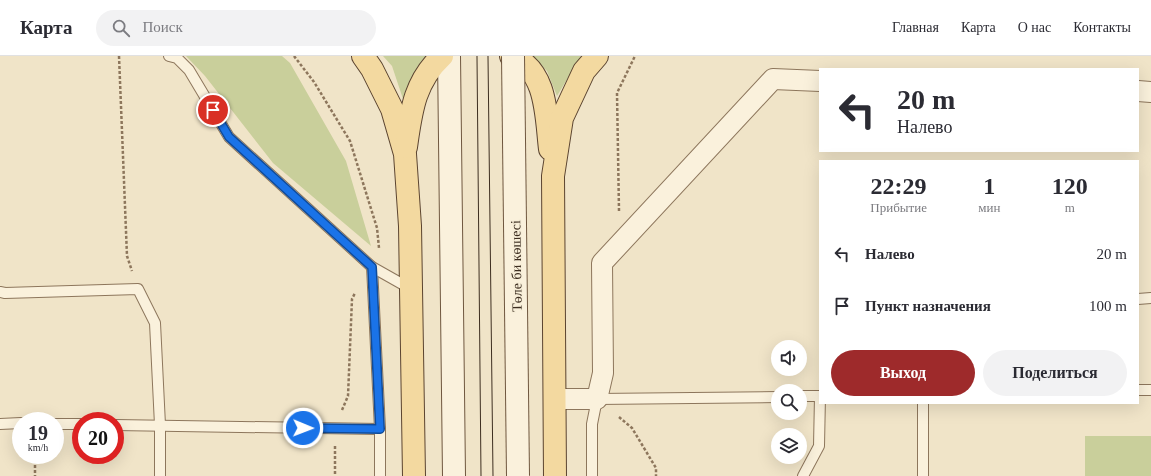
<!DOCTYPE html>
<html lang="ru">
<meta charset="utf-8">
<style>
body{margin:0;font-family:Georgia,serif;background:#f2f2f3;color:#2b2b33;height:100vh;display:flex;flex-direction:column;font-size:15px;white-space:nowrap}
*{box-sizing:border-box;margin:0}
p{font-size:13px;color:#7c7c81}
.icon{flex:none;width:22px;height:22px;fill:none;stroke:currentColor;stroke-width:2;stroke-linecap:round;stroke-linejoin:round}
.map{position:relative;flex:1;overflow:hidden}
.details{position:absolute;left:819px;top:104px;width:320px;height:244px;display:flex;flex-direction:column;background:#fff;border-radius:0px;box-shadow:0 4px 16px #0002}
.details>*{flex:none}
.top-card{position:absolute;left:819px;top:12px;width:320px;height:84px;border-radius:0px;box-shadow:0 4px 16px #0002;background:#fff;color:#2b2b33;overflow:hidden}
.fabs{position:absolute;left:771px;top:284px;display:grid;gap:8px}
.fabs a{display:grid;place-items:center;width:36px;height:36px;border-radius:50%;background:#fff;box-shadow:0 4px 16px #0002;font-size:20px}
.speed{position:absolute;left:12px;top:356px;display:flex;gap:8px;font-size:20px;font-weight:700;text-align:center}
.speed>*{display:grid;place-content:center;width:52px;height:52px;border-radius:50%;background:#fff;box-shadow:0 4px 16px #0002;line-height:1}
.speed small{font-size:10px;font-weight:400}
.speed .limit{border:6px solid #d22;background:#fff;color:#111}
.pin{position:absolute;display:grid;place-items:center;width:34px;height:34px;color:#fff;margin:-17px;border:2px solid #fff;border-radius:50%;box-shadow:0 1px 4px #0007}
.me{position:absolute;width:44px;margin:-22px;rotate:91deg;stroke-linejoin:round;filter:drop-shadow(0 0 3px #0008)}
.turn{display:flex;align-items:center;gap:14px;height:84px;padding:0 12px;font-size:18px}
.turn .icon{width:52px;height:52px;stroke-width:2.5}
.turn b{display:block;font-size:28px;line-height:34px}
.eta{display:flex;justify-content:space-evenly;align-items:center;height:68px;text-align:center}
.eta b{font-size:24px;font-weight:600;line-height:28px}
.cta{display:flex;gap:8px;margin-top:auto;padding:8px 12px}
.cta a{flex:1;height:46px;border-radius:24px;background:#9e2a2b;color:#fff;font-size:16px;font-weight:600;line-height:46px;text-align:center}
.cta a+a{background:#f2f2f3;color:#2b2b33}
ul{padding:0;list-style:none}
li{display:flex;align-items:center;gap:12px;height:52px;padding:0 12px}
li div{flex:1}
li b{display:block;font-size:15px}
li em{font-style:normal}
header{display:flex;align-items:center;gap:24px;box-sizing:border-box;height:56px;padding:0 20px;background:#fff;border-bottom:1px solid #e1e1e2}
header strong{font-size:19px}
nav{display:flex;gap:22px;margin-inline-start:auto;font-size:14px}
.search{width:280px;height:36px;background:#f2f2f3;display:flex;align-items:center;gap:10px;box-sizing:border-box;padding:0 14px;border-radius:22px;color:#7c7c81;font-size:15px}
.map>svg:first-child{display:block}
.green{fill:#c9cf9b}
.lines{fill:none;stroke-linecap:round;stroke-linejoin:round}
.lane-casing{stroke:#8d765c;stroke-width:12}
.street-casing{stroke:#8d765c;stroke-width:22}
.secondary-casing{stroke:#6f573f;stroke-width:24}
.primary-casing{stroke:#5b4430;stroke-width:24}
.path{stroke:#8d765c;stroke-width:2.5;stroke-dasharray:3 2;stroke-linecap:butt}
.lane{stroke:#faf1dc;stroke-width:10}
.street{stroke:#faf1dc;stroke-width:20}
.secondary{stroke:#faf1dc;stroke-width:22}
.primary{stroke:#f3d9a0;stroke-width:22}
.tram{stroke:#3d2e20;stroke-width:1}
.secondary-bridge-casing{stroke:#6f573f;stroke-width:24;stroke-linecap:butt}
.secondary-bridge{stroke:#faf1dc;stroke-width:22}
.route-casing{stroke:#114b97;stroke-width:10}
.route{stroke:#1a73e8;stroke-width:7}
.labels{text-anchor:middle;stroke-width:3;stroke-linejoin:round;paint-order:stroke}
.street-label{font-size:14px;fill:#3d2e20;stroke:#f7eed8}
</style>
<header>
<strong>Карта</strong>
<div class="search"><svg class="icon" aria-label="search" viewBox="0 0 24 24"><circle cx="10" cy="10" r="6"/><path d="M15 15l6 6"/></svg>Поиск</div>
<nav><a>Главная</a><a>Карта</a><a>О нас</a><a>Контакты</a></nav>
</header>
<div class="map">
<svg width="1151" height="420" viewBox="0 0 1151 420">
<rect width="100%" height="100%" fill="#f0e4c8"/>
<g class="green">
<polygon points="186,0 282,0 290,7 346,105 371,190 273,107 205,20"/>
<polygon points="383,0 430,0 418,10 403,43 392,10"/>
<polygon points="531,0 581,0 557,40 547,15"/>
<rect x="1085" y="380" width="66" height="40"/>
</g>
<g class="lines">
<g class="lane-casing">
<g id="lane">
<polyline points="169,0 177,2 189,14 229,81 372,211 380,373 380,420"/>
<polyline points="372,211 411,233"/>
<polyline points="0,236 5,237 138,233 155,267 160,369 160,420"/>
<polyline points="1138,243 1151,242"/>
<polyline points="1138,334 1151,334"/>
<polyline points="800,340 820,340"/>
<polyline points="0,368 21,367"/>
<polyline points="55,368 81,368"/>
<polyline points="115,369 380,373"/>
<polyline points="592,420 592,368 597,343 778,341"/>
<polyline points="803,420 819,390 820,340"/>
<polyline points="923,420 923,347"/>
</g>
</g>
<g class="street-casing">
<g id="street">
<polyline points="1138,35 1151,36"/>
<polyline points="555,343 597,343 603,317 602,207 773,23 820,25"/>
</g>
</g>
<g class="secondary-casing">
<polyline id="secondary" points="449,0 454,420"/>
</g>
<g class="primary-casing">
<g id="primary">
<polyline points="363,0 372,13 392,53 405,98 410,170 414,420"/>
<path d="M511,0C548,14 546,61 550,93"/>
<path d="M406,91C411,56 414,26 442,0"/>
<polyline points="555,420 553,120 562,62 584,15 597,0"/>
</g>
</g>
<g class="path">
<polyline points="119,0 127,200 132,215"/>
<polyline points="294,0 314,26 350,85 377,172 379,192"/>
<polyline points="619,155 617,37 635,0"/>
<polyline points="342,354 348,340 352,243 355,237"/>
<polyline points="619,361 632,372 656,412 656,420"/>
<polyline points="335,390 335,420"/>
<polyline points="35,399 35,420"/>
</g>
<use href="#lane" class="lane"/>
<use href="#street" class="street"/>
<use href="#secondary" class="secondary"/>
<use href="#primary" class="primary"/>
<g class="tram">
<polyline points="477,0 481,420"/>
<polyline points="488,0 493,420"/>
</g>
<g class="secondary-bridge-casing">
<polyline id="secondary-bridge" points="513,0 518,420"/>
</g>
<use href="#secondary-bridge" class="secondary-bridge"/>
</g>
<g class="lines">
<g class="route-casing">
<polyline id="route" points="213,54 229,81 372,211 380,373 303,372"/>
</g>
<use href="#route" class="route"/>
</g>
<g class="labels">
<g class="street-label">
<text transform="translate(516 210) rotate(-91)" y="5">Төле би көшесі</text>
</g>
</g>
</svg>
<div class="fabs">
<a><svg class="icon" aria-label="sound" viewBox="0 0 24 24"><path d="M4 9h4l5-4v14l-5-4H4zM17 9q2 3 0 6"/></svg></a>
<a><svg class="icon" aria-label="search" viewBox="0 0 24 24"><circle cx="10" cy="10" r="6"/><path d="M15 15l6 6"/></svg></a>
<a><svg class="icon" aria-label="layers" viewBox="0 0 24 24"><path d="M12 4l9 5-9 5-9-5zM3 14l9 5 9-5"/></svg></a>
</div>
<div class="speed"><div>19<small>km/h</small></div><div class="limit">20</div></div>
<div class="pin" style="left:213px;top:54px;background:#d93025"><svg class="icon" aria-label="arrive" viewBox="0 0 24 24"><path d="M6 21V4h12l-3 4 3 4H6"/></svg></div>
<svg class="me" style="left:303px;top:372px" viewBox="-20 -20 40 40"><circle r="17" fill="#1a73e8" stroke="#fff" stroke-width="3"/><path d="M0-11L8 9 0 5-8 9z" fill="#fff"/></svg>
<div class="top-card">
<div class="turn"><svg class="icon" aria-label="left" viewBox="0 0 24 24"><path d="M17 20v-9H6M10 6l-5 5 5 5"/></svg><div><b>20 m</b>Налево</div></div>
</div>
<section class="details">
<div class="eta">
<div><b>22:29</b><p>Прибытие</p></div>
<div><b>1</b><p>мин</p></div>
<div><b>120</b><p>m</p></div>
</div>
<ul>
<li><svg class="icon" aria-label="left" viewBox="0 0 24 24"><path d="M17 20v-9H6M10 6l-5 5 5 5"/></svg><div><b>Налево</b></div><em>20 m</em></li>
<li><svg class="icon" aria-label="arrive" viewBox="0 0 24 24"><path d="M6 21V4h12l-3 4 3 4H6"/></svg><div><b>Пункт назначения</b></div><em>100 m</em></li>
</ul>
<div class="cta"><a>Выход</a><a>Поделиться</a></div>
</section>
</div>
